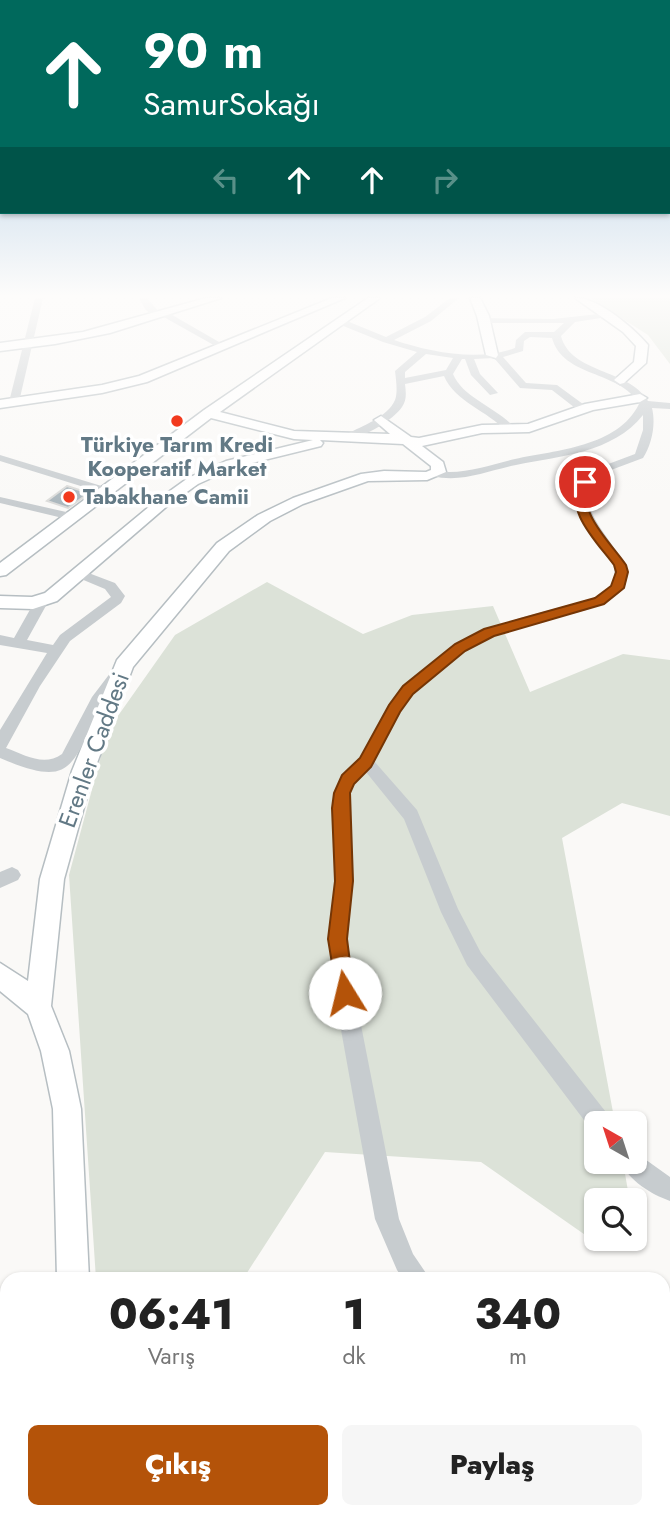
<!DOCTYPE html>
<html lang="tr">
<meta charset="utf-8">
<style>
body{margin:0;font-family:Jost,sans-serif;background:#f6f6f6;color:#222;height:100vh;display:flex;flex-direction:column;font-size:26px;white-space:nowrap}
*{box-sizing:border-box;margin:0}
p{font-size:23px;color:#767676}
.icon{flex:none;width:38px;height:38px;fill:none;stroke:currentColor;stroke-width:2;stroke-linecap:round;stroke-linejoin:round}
.map{position:relative;flex:1;overflow:hidden}
.side{position:absolute;left:0px;top:1272px;width:670px;height:247px;display:flex;flex-direction:column;background:#fff;border-radius:21px 21px 0 0;box-shadow:0 2px 5px #0004}
.side>*{flex:none}
.top-card{position:absolute;left:0px;top:0px;width:670px;height:214px;box-shadow:0 2px 5px #0004;background:#00695c;color:#fff;overflow:hidden}
.needle{width:46px;rotate:321deg}
.controls{position:absolute;left:584px;top:1111px;display:grid;gap:14px}
.controls a{display:grid;place-items:center;width:63px;height:63px;border-radius:10px;background:#fff;box-shadow:0 2px 5px #0004;font-size:35px}
.pin{position:absolute;display:grid;place-items:center;width:60px;height:60px;color:#fff;margin:-30px;border:4px solid #fff;border-radius:50%;box-shadow:0 2px 7px #0007}
.me{position:absolute;width:77px;margin:-38px;rotate:351deg;stroke-linejoin:round;filter:drop-shadow(0 0 5px #0008)}
.turn{display:flex;align-items:center;gap:24px;height:147px;padding:0 28px;font-size:32px}
.turn .icon{width:91px;height:91px;stroke-width:2.5}
.turn b{display:block;font-size:49px;line-height:60px}
.lanes{display:flex;align-items:center;height:66px;padding:0 28px;background:#0003;justify-content:center;gap:35px;direction:ltr}
.lanes .off{opacity:.35}
.eta{display:flex;justify-content:space-evenly;align-items:center;height:119px;text-align:center}
.eta b{font-size:42px;font-weight:800;line-height:49px}
.action{display:flex;gap:14px;margin-top:auto;padding:14px 28px}
.action a{flex:1;height:80px;border-radius:10px;background:#b45309;color:#fff;font-size:28px;font-weight:800;line-height:80px;text-align:center}
.action a+a{background:#f6f6f6;color:#222}
.map>svg:first-child{display:block}
.green{fill:#dce2d8}
.building{fill:#aab6bc;stroke:#dbdbd9;stroke-width:2}
.lines{fill:none;stroke-linecap:round;stroke-linejoin:round}
.secondary-casing{stroke:#b6bec2;stroke-width:3}
.street{fill:#c7cccf;fill-rule:evenodd}
.secondary{fill:#fff;fill-rule:evenodd}
.route{fill:#b45309;stroke:#753606;stroke-width:2}
.poi-dot{fill:#f23a1e;stroke:#fff;stroke-width:2.5}
.labels{text-anchor:middle;stroke-width:7;stroke-linejoin:round;paint-order:stroke}
.far-poi-label{font-size:21px;font-weight:bold;fill:#627985;stroke:#fff}
.street-label{font-size:24px;fill:#627985;stroke:#fff}
</style>
<div class="map">
<svg width="670" height="1518" viewBox="0 0 670 1518">
<rect width="100%" height="100%" fill="#faf9f7"/>
<g class="green">
<polygon points="590,298 670,298 670,364 648,335"/>
<polygon points="267,582 363,634 412,615 493,606 530,692 623,654 670,660 670,816 622,803 562,838 615,1123 597,1124 597,1162 623,1162 628,1191 624,1200 597,1200 597,1239 605,1239 601,1246 481,1162 325,1152 243,1279 96,1279 69,875 108,730 175,635"/>
</g>
<polygon class="building" points="67,486 89,493 68,508 47,501"/>
<g class="lines">
<g class="secondary-casing">
<g id="secondary">
<polygon points="206,298 221,298 110,333 55,344 0,351 0,343 83,332"/>
<polygon points="332,298 345,298 147,382 102,393 0,408 0,400 102,385 139,376"/>
<polygon points="368,298 380,298 220,412 294,431 390,434 374,420 381,416 411,437 419,438 482,425 528,424 585,404 640,394 647,398 640,402 593,410 529,432 482,433 422,446 443,462 446,472 427,480 368,481 303,504 270,521 229,551 133,667 94,771 64,879 51,1006 69,1051 81,1109 89,1279 57,1279 53,1109 41,1051 28,1014 0,991 0,963 28,981 40,879 72,771 117,660 217,543 258,515 293,498 361,474 384,471 426,472 431,470 431,466 403,444 320,440 323,443 321,446 236,467 198,484 166,507 57,601 33,609 0,608 0,596 32,597 45,593 156,501 188,478 226,461 313,440 294,439 211,418 6,575 0,576 0,563 204,410"/>
<polygon points="470,298 480,298 489,316 498,355 496,358 486,355 477,316"/>
<path d="M575,298C596,296 634,328 648,345L646,363L624,383L620,384L614,380L634,362L636,346L623,332Z"/>
<rect x="60" y="1512" width="38" height="6"/>
</g>
</g>
<g class="street">
<polygon points="35,298 43,298 19,402 14,405 9,402"/>
<polygon points="139,298 147,298 160,313 167,312 226,346 219,348 162,316 155,318 145,309"/>
<path d="M450,298H459L431,321L394,340C430,352 478,362 515,348L516,340L525,332H554L564,323H484L480,320L481,318L553,319L607,313V317L575,322L561,336C571,374 628,368 648,401L670,403V409L652,408C656,424 652,444 643,458L603,473L586,490C587,526 632,558 627,579C621,610 555,616 529,624C513,629 493,634 479,642C463,651 423,682 412,696C397,715 386,739 374,761L417,810L458,909L481,953L609,1116L612,1124H597V1133L593,1132L467,965L441,912L404,819L366,772L354,784L350,793L353,881L347,939L351,974L399,1219L413,1254L430,1279H403L397,1270L375,1219L331,974L329,939L335,881L334,793L340,780L360,758L403,686L469,636L520,618L594,598L607,591L615,580L614,565L581,520L574,500V489L595,469L635,454L643,430V415C613,453 560,456 516,465C487,471 462,483 432,476V472L436,471C465,475 488,465 515,459C556,450 618,447 639,404C620,370 563,378 552,338L530,337L524,341L523,351L503,357L526,383L557,385L587,407V411H579L552,390L520,388L494,358L474,359L480,374L498,393L490,395L471,375L465,359H462L453,374C463,398 496,407 514,427V431H506C488,411 455,402 444,376L405,384C406,392 407,400 402,407C393,420 363,439 347,438V434C362,426 388,417 395,400C398,392 396,380 395,371L417,352L383,342L336,323V319H342L386,337L425,317ZM426,354L453,358L446,370L405,378V372Z"/>
<polygon points="0,455 108,488 110,490 100,492 0,461"/>
<polygon points="0,497 75,514 77,516 71,520 0,503"/>
<path d="M78,569L115,583L125,596L121,603L70,641L40,686L6,748C25,755 44,767 62,754L92,697L111,672H121L123,676C116,687 107,696 101,708C70,767 73,789 0,758V730L47,653L0,645V635L14,638L36,599L41,598L48,602L27,640L53,645L60,635L111,597L105,589L74,576V570Z"/>
<polygon points="12,867 18,870 21,875 18,880 0,888 0,872"/>
<path d="M635,1152L670,1177V1201C651,1194 629,1181 621,1162H635Z"/>
<polygon points="587,1512 616,1512 618,1518 589,1518"/>
</g>
<use href="#secondary" class="secondary"/>
</g>
<linearGradient id="sky" x2="0" y2="1"><stop stop-color="#97bdde"/><stop offset="0.58" stop-color="#fdfcfb"/><stop offset="1" stop-color="#fdfcfb" stop-opacity="0"/></linearGradient>
<rect width="670" height="510" fill="url(#sky)"/>
<path class="route" d="M581,480L591,482C573,509 612,544 626,565L628,572L624,588L604,604L494,636L465,651L413,694L400,712L371,767L354,784L350,793L353,881L347,939L354,993L352,1000L345,1003L338,1000L328,939L335,881L332,808L334,793L342,775L360,758L389,705L403,686L455,644L484,629L595,598L611,586L616,572L614,565C597,542 562,509 581,480Z"/>
<g class="poi-dot">
<circle cx="177" cy="421" r="7"/>
<circle cx="69" cy="497" r="7"/>
</g>
<g class="labels">
<g class="far-poi-label">
<text x="177" y="452">Türkiye Tarım Kredi<tspan x="177" dy="24">Kooperatif Market</tspan></text>
<text x="83" y="504" text-anchor="start">Tabakhane Camii</text>
</g>
<g class="street-label">
<text transform="translate(94 750) rotate(-70)" y="8">Erenler Caddesi</text>
</g>
</g>
</svg>
<div class="controls">
<a><svg class="needle" viewBox="-14 -14 28 28"><path d="M0-13l5 13h-10z" fill="#e53935"/><path d="M0 13l5-13h-10z" fill="#767676"/></svg></a>
<a><svg class="icon" aria-label="search" viewBox="0 0 24 24"><circle cx="10" cy="10" r="6"/><path d="M15 15l6 6"/></svg></a>
</div>
<div class="pin" style="left:585px;top:482px;background:#d93025"><svg class="icon" aria-label="arrive" viewBox="0 0 24 24"><path d="M6 21V4h12l-3 4 3 4H6"/></svg></div>
<svg class="me" style="left:345px;top:993px" viewBox="-20 -20 40 40"><circle r="19" fill="#fff"/><path d="M0-13L10 11 0 6-10 11z" fill="#b45309"/></svg>
<div class="top-card">
<div class="turn"><svg class="icon" aria-label="ahead" viewBox="0 0 24 24"><path d="M12 20V5M6 11l6-6 6 6"/></svg><div><b>90 m</b>SamurSokağı</div></div>
<div class="lanes"><svg class="icon off" aria-label="left" viewBox="0 0 24 24"><path d="M17 20v-9H6M10 6l-5 5 5 5"/></svg><svg class="icon" aria-label="ahead" viewBox="0 0 24 24"><path d="M12 20V5M6 11l6-6 6 6"/></svg><svg class="icon" aria-label="ahead" viewBox="0 0 24 24"><path d="M12 20V5M6 11l6-6 6 6"/></svg><svg class="icon off" aria-label="right" viewBox="0 0 24 24"><path d="M7 20v-9h11M14 6l5 5-5 5"/></svg></div>
</div>
<section class="side">
<div class="eta">
<div><b>06:41</b><p>Varış</p></div>
<div><b>1</b><p>dk</p></div>
<div><b>340</b><p>m</p></div>
</div>
<div class="action"><a>Çıkış</a><a>Paylaş</a></div>
</section>
</div>
